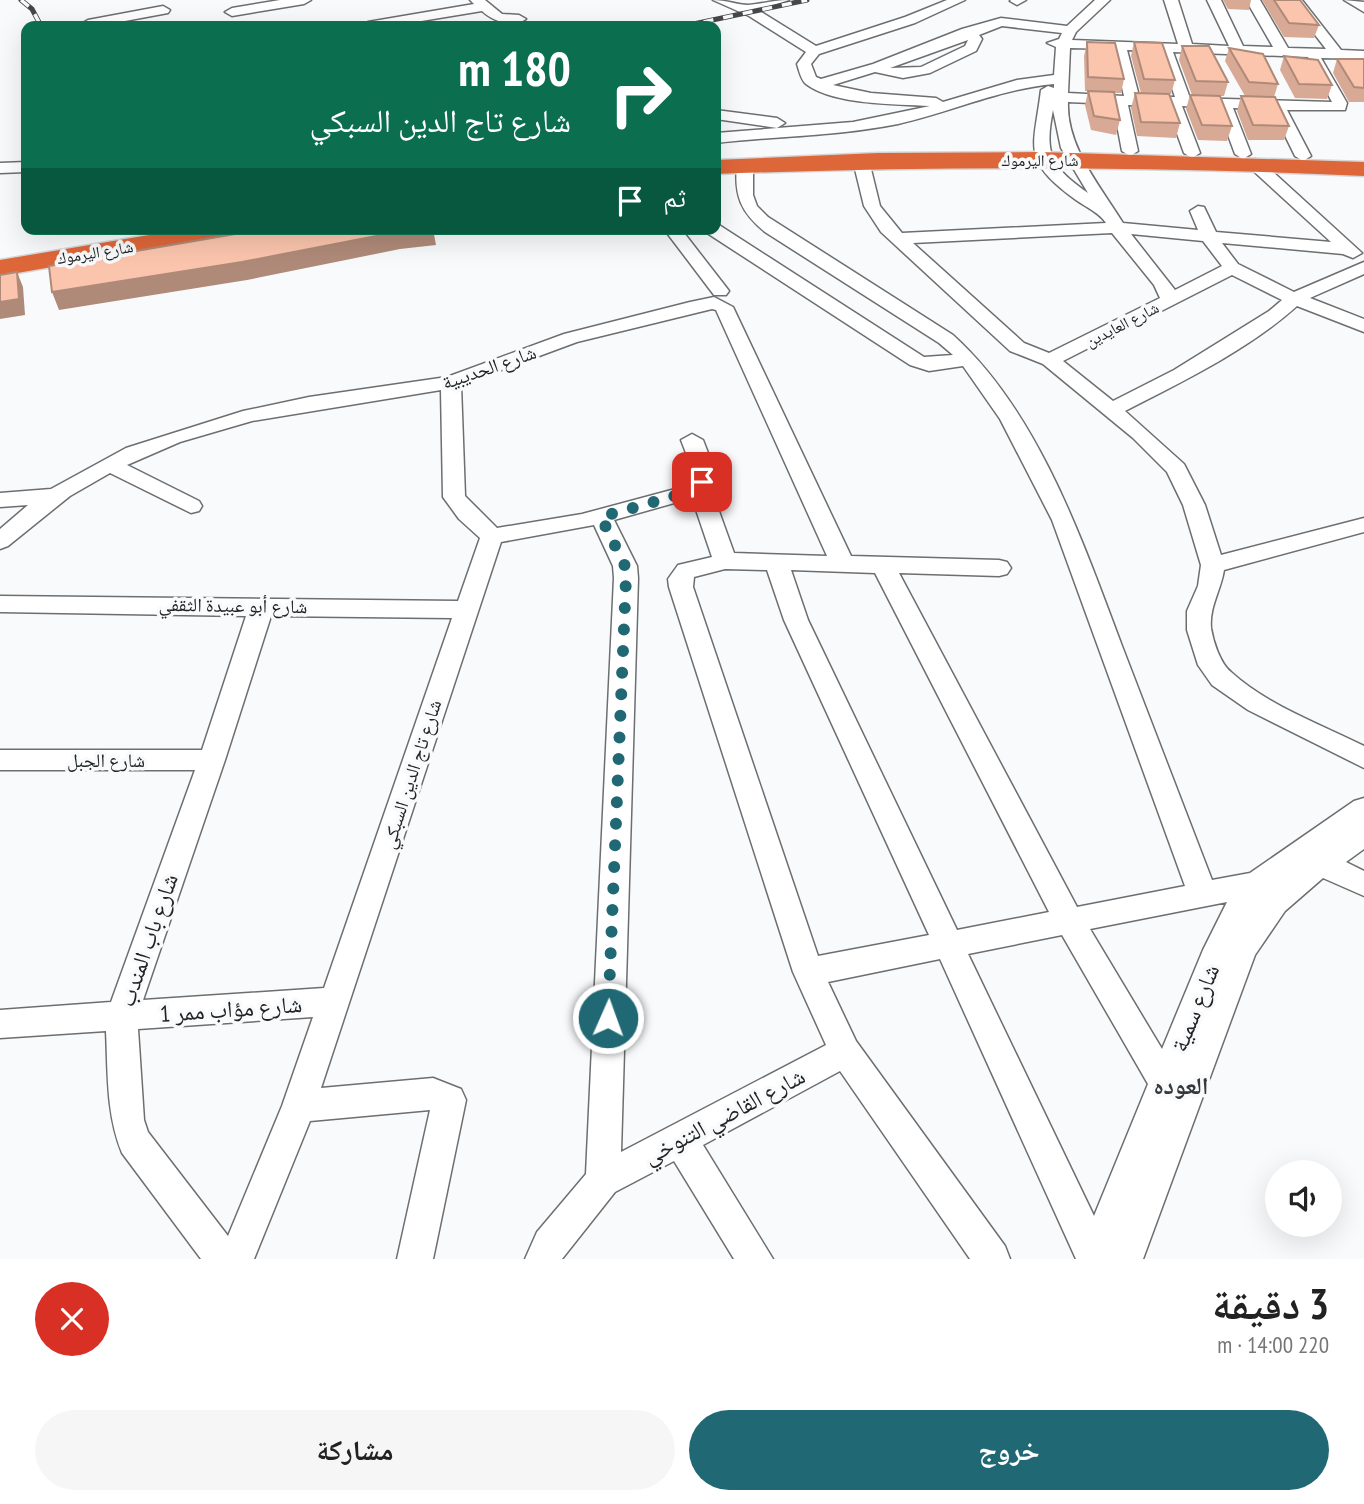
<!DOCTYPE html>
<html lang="ar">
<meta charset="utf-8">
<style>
body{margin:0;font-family:"PT Sans Narrow","Noto Naskh Arabic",sans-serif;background:#f6f6f6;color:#222;direction:rtl;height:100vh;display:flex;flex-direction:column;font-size:26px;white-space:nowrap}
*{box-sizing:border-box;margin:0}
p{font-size:23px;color:#767676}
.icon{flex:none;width:38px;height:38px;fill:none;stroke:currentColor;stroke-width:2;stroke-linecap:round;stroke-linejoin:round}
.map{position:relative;height:1259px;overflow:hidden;direction:ltr}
.drawer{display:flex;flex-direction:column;background:#fff;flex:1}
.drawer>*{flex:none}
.hud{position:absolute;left:21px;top:21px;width:700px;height:214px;border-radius:14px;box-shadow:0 7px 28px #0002;direction:rtl;background:#0b6e4f;color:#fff;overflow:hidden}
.fabs{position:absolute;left:1265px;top:1160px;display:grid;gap:14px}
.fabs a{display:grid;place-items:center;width:77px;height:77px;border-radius:50%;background:#fff;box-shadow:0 7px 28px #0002;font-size:35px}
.pin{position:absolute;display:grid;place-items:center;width:60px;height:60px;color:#fff;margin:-30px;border-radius:14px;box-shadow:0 4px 10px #0006}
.me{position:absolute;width:77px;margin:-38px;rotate:2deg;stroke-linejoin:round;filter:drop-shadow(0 0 5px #0008)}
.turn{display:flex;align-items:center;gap:24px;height:147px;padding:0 35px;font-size:32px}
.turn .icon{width:91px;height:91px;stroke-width:2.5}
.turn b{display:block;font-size:49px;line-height:60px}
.then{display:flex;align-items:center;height:66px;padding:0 35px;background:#0003;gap:14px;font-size:26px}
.round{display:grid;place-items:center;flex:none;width:74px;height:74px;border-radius:37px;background:#f6f6f6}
.headline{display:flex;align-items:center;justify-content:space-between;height:119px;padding:0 35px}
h1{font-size:42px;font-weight:800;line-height:52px}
.cta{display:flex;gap:14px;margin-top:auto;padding:14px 35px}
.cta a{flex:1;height:80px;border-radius:42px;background:#1f6874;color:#fff;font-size:28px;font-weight:800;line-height:80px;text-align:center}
.cta a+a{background:#f6f6f6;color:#222}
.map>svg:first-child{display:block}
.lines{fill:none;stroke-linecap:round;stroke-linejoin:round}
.minor-casing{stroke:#6c6e70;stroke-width:3}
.highway-casing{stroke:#d7d7d7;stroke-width:3}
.minor{fill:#fff;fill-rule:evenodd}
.highway{fill:#de6739;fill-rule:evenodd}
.rail-casing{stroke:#464748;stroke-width:5}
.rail{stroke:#f8fafc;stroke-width:3.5;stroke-dasharray:10;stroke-linecap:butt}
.wall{fill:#d8a995}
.shaded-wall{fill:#b08a79}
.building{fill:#fbc5ad;stroke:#b08a79;stroke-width:2}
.route{stroke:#1f6874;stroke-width:12;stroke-dasharray:0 21.6}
.labels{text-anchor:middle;stroke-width:7;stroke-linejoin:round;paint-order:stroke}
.far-street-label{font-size:16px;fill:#222323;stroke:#f8fafc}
.street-label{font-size:19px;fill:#222323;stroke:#f8fafc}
.near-street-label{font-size:23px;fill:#222323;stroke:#f8fafc}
.near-neighbourhood-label{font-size:24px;font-weight:bold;fill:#37383a;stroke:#f8fafc}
</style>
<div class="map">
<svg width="1364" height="1259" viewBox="0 0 1364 1259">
<rect width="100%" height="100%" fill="#f8fafc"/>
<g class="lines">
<g class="minor-casing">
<g id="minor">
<polygon points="280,0 311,0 304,4 232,16 225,12 232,8"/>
<path d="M470,0H485L502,14L519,15L526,19C512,29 493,21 482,11L391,26H361L368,22L474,4Z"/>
<path d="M713,0C725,0 739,5 748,5C762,4 774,0 789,0L758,10L816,46L905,17L947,0H965L915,23L819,54L811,64L816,77L821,79L873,64L962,29L1001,18L1067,26L1095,0H1110L1076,32L1072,40L1178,44L1164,0H1178L1192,44L1229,46L1207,0H1221L1243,46L1273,47L1246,0H1260L1288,48L1326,49L1288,0H1302L1341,50L1364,51V59L1321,58L1347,103L1345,110H1287L1311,156L1303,161L1295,156L1272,109L1233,108L1251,154L1243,159L1235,154L1218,108L1182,106L1200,153L1192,158L1184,153L1167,106L1128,105L1138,151L1130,156L1122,151L1113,104L1068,102C1066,147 1101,187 1123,223L1198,230L1190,211L1198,206L1204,207L1216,232L1331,242L1249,167L1247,164L1255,159L1261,161L1362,253L1353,258L1343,254L1222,243L1238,264L1294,292L1364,262V274L1310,298L1364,319V332L1297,306C1248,350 1183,381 1125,411L1184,464L1205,505L1221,555L1364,518V532L1224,570C1221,590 1209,607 1211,628C1213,641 1220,663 1231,672C1267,705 1320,724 1364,746V768L1248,710L1212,685L1198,665L1187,630V611L1198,586L1201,565L1183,505L1167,472L1133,438L1043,364L1010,351L881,232L864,206L853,161L861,156L869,161L880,206L902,233L1106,223C1100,213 1086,207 1076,200C1020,159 1034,149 1041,90L1048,86L1054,88V84C1000,89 951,112 898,124C838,136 777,136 716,143V133L853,122L930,106C895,104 834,105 806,84C801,80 799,70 797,64L806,52L749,16ZM1002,26L1062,33L1059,39L1047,43L1056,47L1054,75L1017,80L943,102L936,98L871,93L833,85L875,72L903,78L930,73L976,51L982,39L979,35ZM968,40L965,46L921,67L890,68ZM1070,48L1113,49L1124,96L1068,93ZM1127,50L1159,51L1175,97L1139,96ZM1173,52L1308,57L1332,102L1190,98ZM1053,110L1061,148L1088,193C1051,167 1044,154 1053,110ZM1112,233L1154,285L1160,298L1049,353L1024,343L913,243ZM1131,234L1203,241L1222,266L1175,290ZM1232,275L1282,300L1269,311L1174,370L1113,401L1063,361Z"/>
<polygon points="1026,0 1017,5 1010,1 1011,0"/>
<polygon points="1344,0 1364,2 1364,12"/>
<polygon points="163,6 170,10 168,13 98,26 81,24 88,20"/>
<polygon points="716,110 777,118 785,123 777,128 716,119"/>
<path d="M745,160L753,165V195L757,206L768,217L953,335C1039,413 1082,540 1122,646C1152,724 1182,802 1212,880L1250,873L1354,801L1364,798V849L1346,862L1364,871V896L1323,878L1285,911L1255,955L1143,1259H1076L940,959L828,982L856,1041L1005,1246L1010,1259H970L840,1071L703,1145L773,1259H734L674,1161L615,1192L562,1259H525L537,1232L586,1174L614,578L613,566L594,525L501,542L321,1088L433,1078L461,1089L466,1100L433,1259H397L430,1110L310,1121L254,1259H201L122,1153C106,1114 108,1072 106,1031L0,1038V1010L111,1002L195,770H0V750H202L246,616L0,612V596L458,601L480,538L459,519L443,497L441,390L252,421L180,442L127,465L199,501L202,506L199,511L191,513L110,473L70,496L8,546L0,549V529L28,505L0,507V493L51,489L126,448L243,411L309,397L447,377L564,334L690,302L714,297L733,307L851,556L999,560L1007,562L1011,568L1007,574L999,576L899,573L1077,907L1185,886L1052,520L1000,419L963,366L929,371L910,365L707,233L705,229H716V225H719L924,357L953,355L939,343L765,232C741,212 734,196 737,165ZM712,309L716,310L827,556L734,553L711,489L715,471L703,440L692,434L681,440L693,471L690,485L582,514L497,528L465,496L461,385L577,342ZM692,498L712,557L678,565L668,579L669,587L793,972L826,1045L621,1152L638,578L637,566L614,520ZM725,569L767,570L784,620L929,935L818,956L693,587L694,577ZM791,570L875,573L1049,912L957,930L808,620ZM271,616L452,618L324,988L143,1000L225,760ZM1227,902L1203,950L1162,1049L1090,929ZM1062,935L1148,1084L1094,1216L968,954ZM313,1017L282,1106L228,1236L148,1132L144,1120L138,1029Z"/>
<polygon points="26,162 26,172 0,173 0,163"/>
<polygon points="664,229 681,229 726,287 729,291 726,295 714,295"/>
</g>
</g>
<g class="highway-casing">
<g id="highway">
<path d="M1040,152L1364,162V176C1147,166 932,166 716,174V160L878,153Z"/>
<polygon points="185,229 243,229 240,234 231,236 0,276 0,260"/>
</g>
</g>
<use href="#minor" class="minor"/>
<use href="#highway" class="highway"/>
<g class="rail-casing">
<g id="rail">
<polyline points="21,0 32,9 41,26"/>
<polyline points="684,26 807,0"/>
</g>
</g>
<use href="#rail" class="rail"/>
</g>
<g class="wall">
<polygon points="1223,0 1251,0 1249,10 1228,9"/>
<polygon points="1262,0 1300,0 1319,25 1314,38 1284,37"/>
<polygon points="1087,42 1124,79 1121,93 1114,93 1120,120 1116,135 1091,130 1085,105 1088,91 1085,91 1084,56"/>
<polygon points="1134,42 1175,80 1171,94 1141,93 1131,56"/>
<polygon points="1182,46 1228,82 1224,96 1218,96 1232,126 1227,141 1198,140 1186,109 1190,95 1192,95 1179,60"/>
<polygon points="1229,48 1278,84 1274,97 1289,126 1284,140 1248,140 1237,111 1241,96 1245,96 1225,61"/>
<polygon points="1284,56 1332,85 1327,99 1295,98 1280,70"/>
<polygon points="1337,59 1364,59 1364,102 1349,102 1333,73"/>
<polygon points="1135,93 1180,123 1176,138 1137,136 1131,108"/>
</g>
<g class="shaded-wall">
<polygon points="418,229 433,229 436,245 400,249 247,280 59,310 52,292 397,232"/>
<polygon points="17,272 23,287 25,315 0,319 0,302"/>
</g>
<g class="building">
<polygon points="1274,0 1300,0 1319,25 1289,23"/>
<polygon points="1087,42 1115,43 1124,79 1088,77"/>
<polygon points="1134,42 1162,43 1175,80 1144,79"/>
<polygon points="1182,46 1209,46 1228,82 1196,81"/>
<polygon points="1229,48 1263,54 1278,84 1249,82"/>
<polygon points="1284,56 1318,60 1332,85 1299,84"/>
<polygon points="1337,59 1364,59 1364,88 1354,87"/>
<polygon points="1088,91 1114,92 1120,120 1094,116"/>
<polygon points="1135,93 1169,94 1180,123 1141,122"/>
<polygon points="1190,95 1220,96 1232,126 1202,125"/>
<polygon points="1241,96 1275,97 1289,126 1253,125"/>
<polygon points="264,229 418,229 397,232 242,262 52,292 49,266"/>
<polygon points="17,272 19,299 0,302 0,275"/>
</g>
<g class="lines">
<polyline class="route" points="608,1018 626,578 625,566 601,517 699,489 702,482"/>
</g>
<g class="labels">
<g class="far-street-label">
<text x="1040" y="166">شارع اليرموك</text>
<text transform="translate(95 252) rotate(-9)" y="6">شارع اليرموك</text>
<text transform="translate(1122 324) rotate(-27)" y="6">شارع العايدين</text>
</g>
<g class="street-label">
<text transform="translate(489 367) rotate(-19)" y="7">شارع الحديبية</text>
<text transform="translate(233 605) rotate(1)" y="7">شارع أبو عبيدة الثقفي</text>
<text x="106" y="767">شارع الجبل</text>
<text transform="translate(411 774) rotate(-72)" y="7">شارع تاج الدين السبكي</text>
</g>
<g class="near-street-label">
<text transform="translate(148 940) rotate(-71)" y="8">شارع باب المندب</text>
<text transform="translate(1195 1008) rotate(-68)" y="8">شارع سمية</text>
<text transform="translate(231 1009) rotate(-4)" y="8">شارع مؤاب ممر 1</text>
<text transform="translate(724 1116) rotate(-28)" y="8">شارع القاضي التنوخي</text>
</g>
<g class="near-neighbourhood-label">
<text x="1181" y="1094">العوده</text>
</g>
</g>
</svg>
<div class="fabs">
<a><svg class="icon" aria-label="sound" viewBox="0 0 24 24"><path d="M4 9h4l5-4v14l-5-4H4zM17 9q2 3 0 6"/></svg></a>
</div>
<div class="pin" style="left:702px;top:482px;background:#d93025"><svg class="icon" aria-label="arrive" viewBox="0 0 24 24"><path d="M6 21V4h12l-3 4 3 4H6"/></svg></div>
<svg class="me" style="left:608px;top:1018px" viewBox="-20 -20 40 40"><circle r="17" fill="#1f6874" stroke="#fff" stroke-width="3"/><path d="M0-11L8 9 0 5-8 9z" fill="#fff"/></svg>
<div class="hud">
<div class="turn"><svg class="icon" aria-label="right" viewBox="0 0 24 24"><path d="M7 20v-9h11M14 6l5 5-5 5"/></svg><div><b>180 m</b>شارع تاج الدين السبكي</div></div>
<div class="then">ثم<svg class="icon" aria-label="arrive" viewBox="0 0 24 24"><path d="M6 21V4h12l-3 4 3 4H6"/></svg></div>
</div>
</div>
<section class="drawer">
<div class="headline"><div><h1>3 دقيقة</h1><p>220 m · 14:00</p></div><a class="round" style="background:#d93025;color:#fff"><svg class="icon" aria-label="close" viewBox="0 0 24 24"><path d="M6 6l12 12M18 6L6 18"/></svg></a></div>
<div class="cta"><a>خروج</a><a>مشاركة</a></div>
</section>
